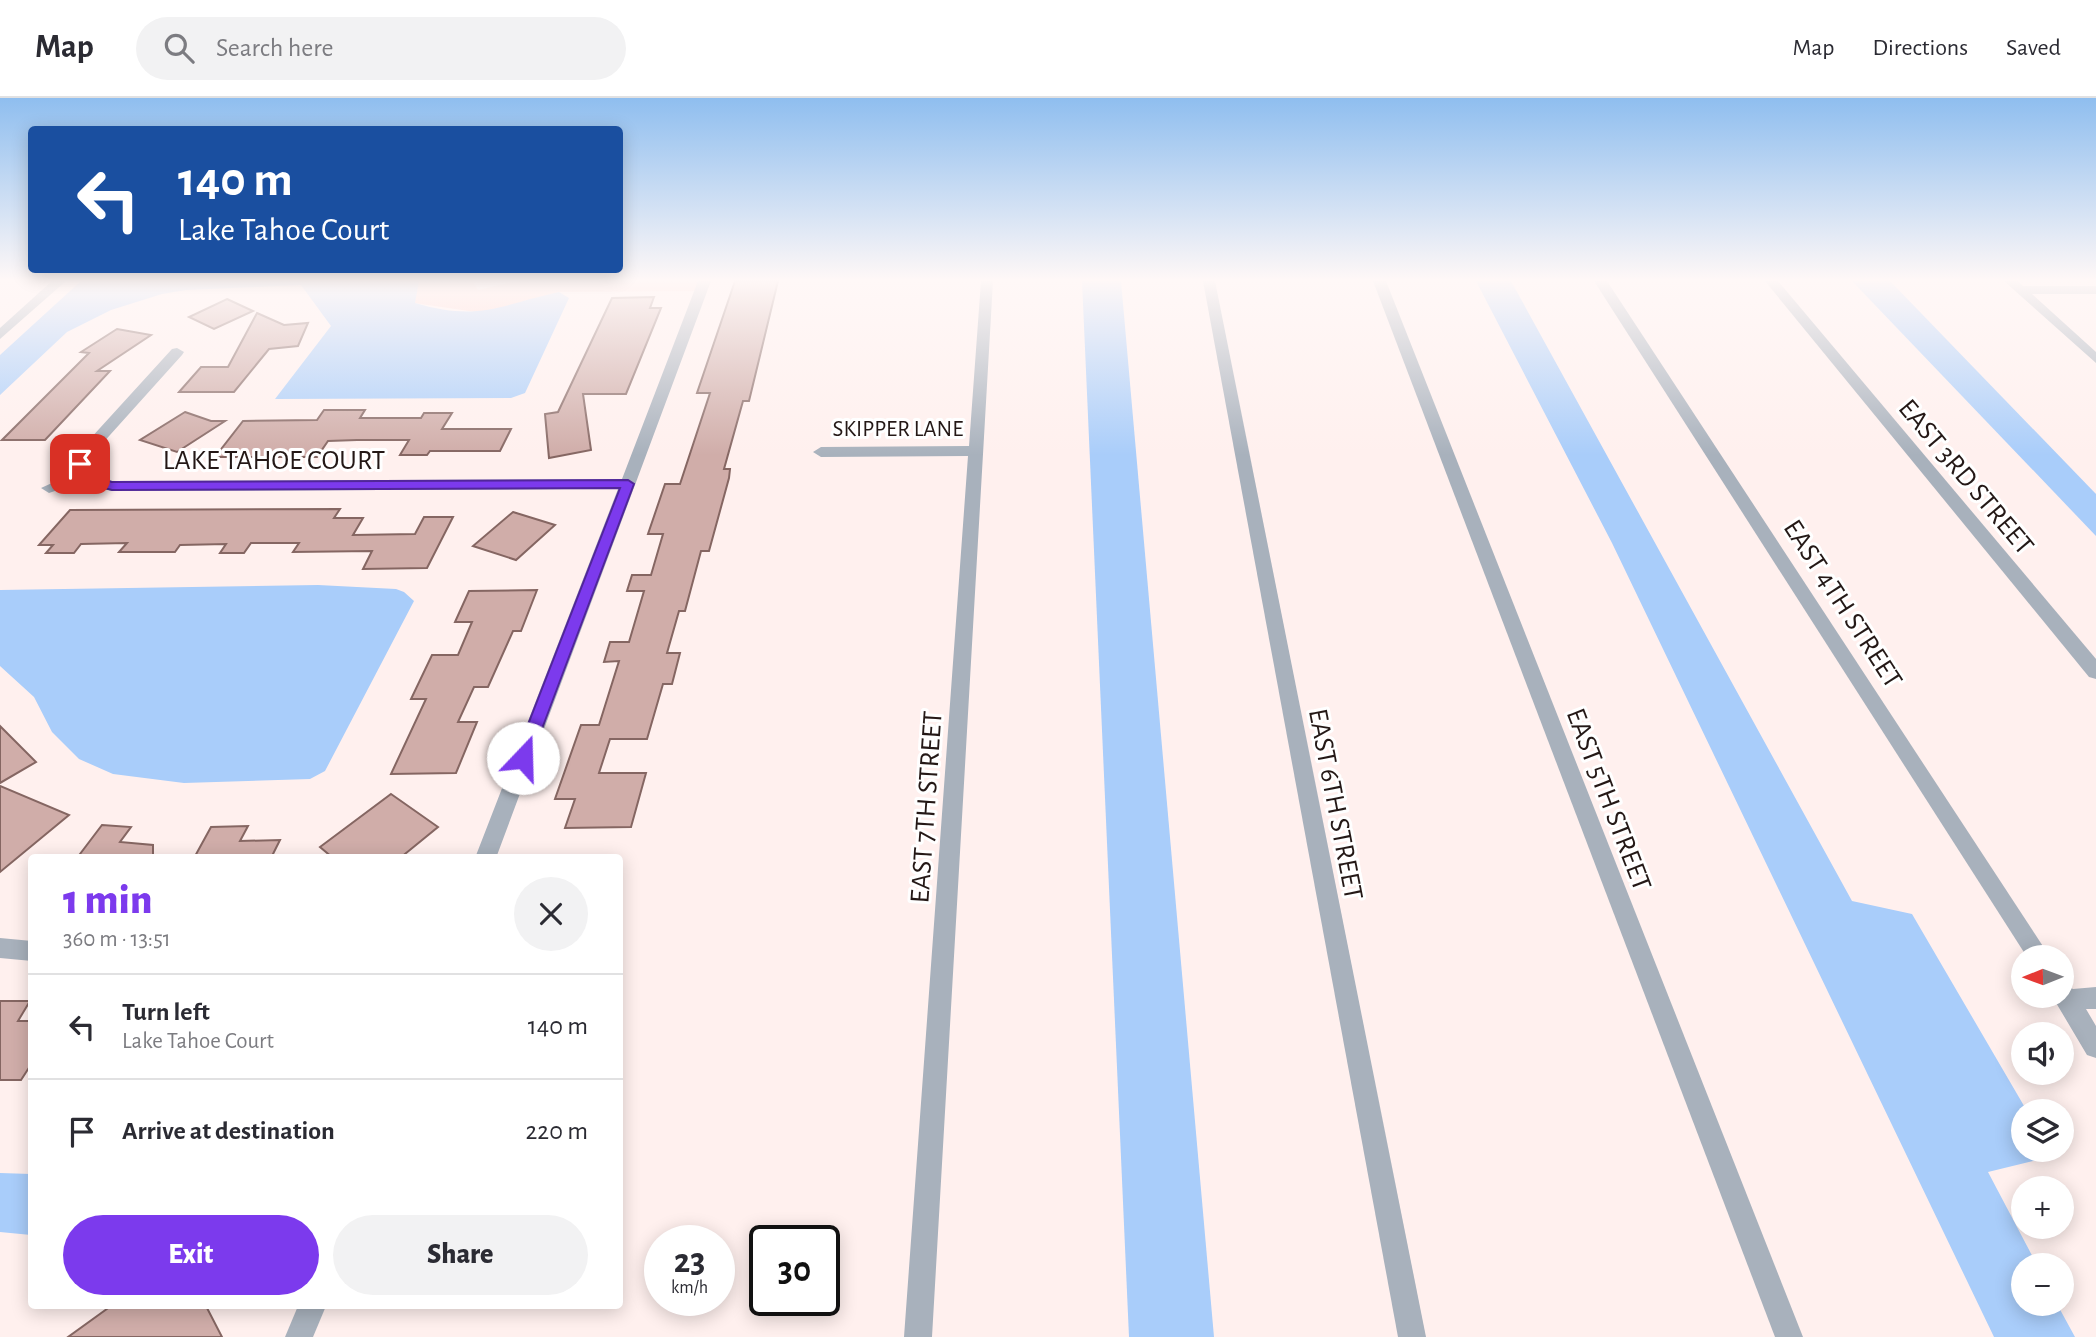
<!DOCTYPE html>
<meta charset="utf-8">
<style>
body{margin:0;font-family:"Alegreya Sans",sans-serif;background:#f2f2f3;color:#2b2b33;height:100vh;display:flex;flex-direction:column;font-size:26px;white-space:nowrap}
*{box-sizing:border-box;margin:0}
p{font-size:23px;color:#7c7c81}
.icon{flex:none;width:38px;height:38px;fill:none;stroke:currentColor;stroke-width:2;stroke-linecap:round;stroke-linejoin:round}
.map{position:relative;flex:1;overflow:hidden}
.sheet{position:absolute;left:28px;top:756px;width:595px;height:455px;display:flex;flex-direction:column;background:#fff;border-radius:7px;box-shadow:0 4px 18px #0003}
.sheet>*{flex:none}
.banner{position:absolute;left:28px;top:28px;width:595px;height:147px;border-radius:7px;box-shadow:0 4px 18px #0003;background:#1a4fa0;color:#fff;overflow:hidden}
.needle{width:46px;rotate:269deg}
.buttons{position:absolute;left:2011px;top:847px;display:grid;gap:14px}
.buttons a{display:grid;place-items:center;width:63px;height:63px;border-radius:50%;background:#fff;box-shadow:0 4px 18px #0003;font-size:35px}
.speed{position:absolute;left:644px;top:1127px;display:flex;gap:14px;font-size:35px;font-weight:700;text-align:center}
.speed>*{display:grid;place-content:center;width:91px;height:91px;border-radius:50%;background:#fff;box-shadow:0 4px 18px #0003;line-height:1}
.speed small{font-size:18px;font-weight:400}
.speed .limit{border:4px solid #111;border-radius:10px;background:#fff;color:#111}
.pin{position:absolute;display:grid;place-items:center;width:60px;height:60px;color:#fff;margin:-30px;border-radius:14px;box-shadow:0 4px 10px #0006}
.me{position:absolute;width:77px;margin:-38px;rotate:21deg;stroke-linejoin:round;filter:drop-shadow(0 0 5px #0008)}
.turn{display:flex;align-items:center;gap:24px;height:147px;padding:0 35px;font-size:32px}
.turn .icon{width:91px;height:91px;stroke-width:2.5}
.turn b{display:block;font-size:49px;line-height:60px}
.round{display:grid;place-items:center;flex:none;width:74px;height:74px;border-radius:37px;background:#f2f2f3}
.overview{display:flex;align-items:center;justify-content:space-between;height:119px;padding:0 35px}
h1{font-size:42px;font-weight:800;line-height:52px;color:#7c3aed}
.action{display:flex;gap:14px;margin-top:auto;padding:14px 35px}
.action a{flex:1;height:80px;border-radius:42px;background:#7c3aed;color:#fff;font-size:28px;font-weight:800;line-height:80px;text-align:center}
.action a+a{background:#f2f2f3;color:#2b2b33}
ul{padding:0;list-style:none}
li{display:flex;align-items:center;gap:21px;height:105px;padding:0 35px;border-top:2px solid #e1e1e2}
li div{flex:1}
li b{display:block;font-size:26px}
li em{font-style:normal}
header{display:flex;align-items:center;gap:42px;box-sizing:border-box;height:98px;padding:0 35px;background:#fff;border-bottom:2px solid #e1e1e2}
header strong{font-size:33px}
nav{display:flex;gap:38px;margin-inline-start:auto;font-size:24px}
.search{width:490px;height:63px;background:#f2f2f3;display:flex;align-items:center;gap:18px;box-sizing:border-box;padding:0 24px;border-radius:38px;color:#7c7c81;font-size:26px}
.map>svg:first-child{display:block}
.green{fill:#fdcec8}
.water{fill:#a9cdfa}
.building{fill:#d0ada9;stroke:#856662;stroke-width:2}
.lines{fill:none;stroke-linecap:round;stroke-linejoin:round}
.minor{fill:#a8b1bc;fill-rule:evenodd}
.route{fill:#7c3aed;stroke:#51269a;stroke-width:2}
.labels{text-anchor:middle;stroke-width:6;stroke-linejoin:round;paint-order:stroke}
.far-street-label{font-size:23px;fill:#241816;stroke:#fff}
.street-label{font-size:28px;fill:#241816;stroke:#fff}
</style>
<header>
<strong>Map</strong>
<div class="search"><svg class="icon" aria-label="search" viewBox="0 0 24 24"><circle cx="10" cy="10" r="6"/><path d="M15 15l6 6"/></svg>Search here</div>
<nav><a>Map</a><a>Directions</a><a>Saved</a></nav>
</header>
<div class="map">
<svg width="2096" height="1239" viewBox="0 0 2096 1239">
<rect width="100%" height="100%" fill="#fff0ee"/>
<polygon class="green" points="419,183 473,183 478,192 516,183 701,183 699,193 559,194 495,212 476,214 414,205"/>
<g class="water">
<path d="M81,183H419L415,205C479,224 499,207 559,194L569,200L525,295L511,300L275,301L331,228L301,187L186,192L162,196L111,212L67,234L0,297V257Z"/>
<polygon points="1082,183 1121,183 1214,1239 1129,1239"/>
<polygon points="1476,183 1511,183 1852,803 1912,816 2027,1013 2023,1013 2023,1052 2049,1052 2053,1058 1988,1074 2037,1167 2023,1167 2023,1206 2057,1206 2075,1239 1994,1239 1612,445"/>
<polygon points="1852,183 1890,183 2096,396 2096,438"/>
<polygon points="318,487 396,491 404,494 414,503 325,673 310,681 184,685 113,676 79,661 52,634 34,599 0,568 0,492"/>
<polygon points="0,1075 31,1076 31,1137 0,1134"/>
</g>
<g class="building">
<polygon points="735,183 778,183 749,303 743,303 724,371 730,371 729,380 709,453 701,453 685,513 679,513 667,555 680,555 672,586 663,586 647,641 610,641 599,675 646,675 631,729 565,730 575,701 555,701 581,627 599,627 619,563 604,564 610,544 629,544 644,493 627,493 632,477 651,477 663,436 648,436 665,386 680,386 710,295 697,295"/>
<polygon points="654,199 650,210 661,210 626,296 583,296 591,352 549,360 545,316 558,314 612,200"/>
<polygon points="227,201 253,213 214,231 189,219"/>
<polygon points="257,215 284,227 308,225 298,248 269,251 234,294 179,294 201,269 228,269"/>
<polygon points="117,231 151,237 97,273 110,273 45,342 2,342 89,255 81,254"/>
<polygon points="324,312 365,312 360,320 421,320 424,315 452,315 442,331 511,331 500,353 430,353 427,357 400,357 409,342 357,342 328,343 317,359 215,359 243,323 317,322"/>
<polygon points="185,314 211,323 225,323 177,354 140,342"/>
<polygon points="340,411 334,420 363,420 353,437 415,436 424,419 453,419 427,470 363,471 372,453 293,454 299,445 251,445 244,455 220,455 226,446 180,447 175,454 119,454 127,445 81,446 74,455 46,455 53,447 39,447 70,412"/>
<polygon points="513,414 555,427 516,462 473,448"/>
<polygon points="537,492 521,533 513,533 488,589 474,589 458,624 477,624 456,675 391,676 426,601 411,601 432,557 458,557 472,524 455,524 469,493"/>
<polygon points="0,628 36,664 0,685"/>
<polygon points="0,688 69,717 0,774"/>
<polygon points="391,696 438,729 400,760 333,760 320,749"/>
<polygon points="102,727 131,729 120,744 153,747 153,760 77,760"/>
<polygon points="248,728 240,743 280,742 271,760 194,760 211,729"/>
<polygon points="0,903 30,903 18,923 32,923 32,965 21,982 0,982"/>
<polygon points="111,1208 206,1208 222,1239 68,1239"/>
</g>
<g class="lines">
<g class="minor">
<polygon points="52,183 66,183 0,241 0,230"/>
<polygon points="698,183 711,183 496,760 475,760 618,391 112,393 81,384 49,395 41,390 74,375 79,353 172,251 177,250 184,254 182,257 92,357 89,373 94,379 112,383 622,381"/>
<polygon points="981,183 993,183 932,1239 904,1239 968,358 821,359 813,354 821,349 969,348"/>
<polygon points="1203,183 1215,183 1426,1239 1398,1239"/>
<polygon points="1373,183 1386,183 1803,1239 1775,1239"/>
<polygon points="1594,183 1607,183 2050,859 2027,859"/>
<polygon points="1765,183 1778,183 2096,561 2096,581 2089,579"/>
<polygon points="2004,183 2018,183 2023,188 2096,188 2096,196 2032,196 2096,254 2096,265"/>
<polygon points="0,840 32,843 32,863 0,860"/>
<polygon points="2062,884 2073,891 2096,889 2096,911 2086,911 2096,928 2096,960 2087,957 2052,898 2062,898"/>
<polygon points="298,1208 326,1208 313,1239 285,1239"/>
</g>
</g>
<linearGradient id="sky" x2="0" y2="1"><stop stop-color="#8fbeef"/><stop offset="0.51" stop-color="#fff8f7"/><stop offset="1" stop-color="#fff8f7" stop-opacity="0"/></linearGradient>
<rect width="2096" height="357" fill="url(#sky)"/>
<polygon class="route" points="76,363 85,363 93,379 112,384 628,382 634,386 531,660 523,666 515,660 620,390 112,392 84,385 75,374"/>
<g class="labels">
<g class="far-street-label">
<text x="898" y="338">SKIPPER LANE</text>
</g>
<g class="street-label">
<text x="274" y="371">LAKE TAHOE COURT</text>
<text transform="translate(1967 378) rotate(50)" y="10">EAST 3RD STREET</text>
<text transform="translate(1844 505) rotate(57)" y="10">EAST 4TH STREET</text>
<text transform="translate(1610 701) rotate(69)" y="10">EAST 5TH STREET</text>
<text transform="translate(1337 706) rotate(79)" y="10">EAST 6TH STREET</text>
<text transform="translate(925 709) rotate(-86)" y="10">EAST 7TH STREET</text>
</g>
</g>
</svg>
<div class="buttons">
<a><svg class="needle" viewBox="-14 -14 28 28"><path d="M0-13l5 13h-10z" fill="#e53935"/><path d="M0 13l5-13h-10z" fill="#7c7c81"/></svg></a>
<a><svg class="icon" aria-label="sound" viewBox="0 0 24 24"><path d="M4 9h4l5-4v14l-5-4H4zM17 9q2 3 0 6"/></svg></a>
<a><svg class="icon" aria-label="layers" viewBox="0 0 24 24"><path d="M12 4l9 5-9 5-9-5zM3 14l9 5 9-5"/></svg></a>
<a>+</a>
<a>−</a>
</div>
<div class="speed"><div>23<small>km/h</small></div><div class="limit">30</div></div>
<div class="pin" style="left:80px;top:366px;background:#d93025"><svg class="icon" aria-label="arrive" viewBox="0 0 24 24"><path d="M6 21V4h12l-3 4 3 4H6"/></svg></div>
<svg class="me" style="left:523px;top:660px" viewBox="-20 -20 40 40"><circle r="19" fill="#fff"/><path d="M0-13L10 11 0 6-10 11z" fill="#7c3aed"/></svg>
<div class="banner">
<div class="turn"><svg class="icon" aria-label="left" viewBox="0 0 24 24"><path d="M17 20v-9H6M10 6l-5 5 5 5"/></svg><div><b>140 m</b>Lake Tahoe Court</div></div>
</div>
<section class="sheet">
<div class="overview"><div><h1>1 min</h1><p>360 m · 13:51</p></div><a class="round"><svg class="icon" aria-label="close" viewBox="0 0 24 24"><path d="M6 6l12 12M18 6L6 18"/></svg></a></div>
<ul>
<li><svg class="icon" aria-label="left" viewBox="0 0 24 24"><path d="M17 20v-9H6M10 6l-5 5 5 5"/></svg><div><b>Turn left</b><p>Lake Tahoe Court</p></div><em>140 m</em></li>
<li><svg class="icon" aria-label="arrive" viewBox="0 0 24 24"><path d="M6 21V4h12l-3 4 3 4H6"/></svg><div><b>Arrive at destination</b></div><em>220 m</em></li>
</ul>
<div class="action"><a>Exit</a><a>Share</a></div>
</section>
</div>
